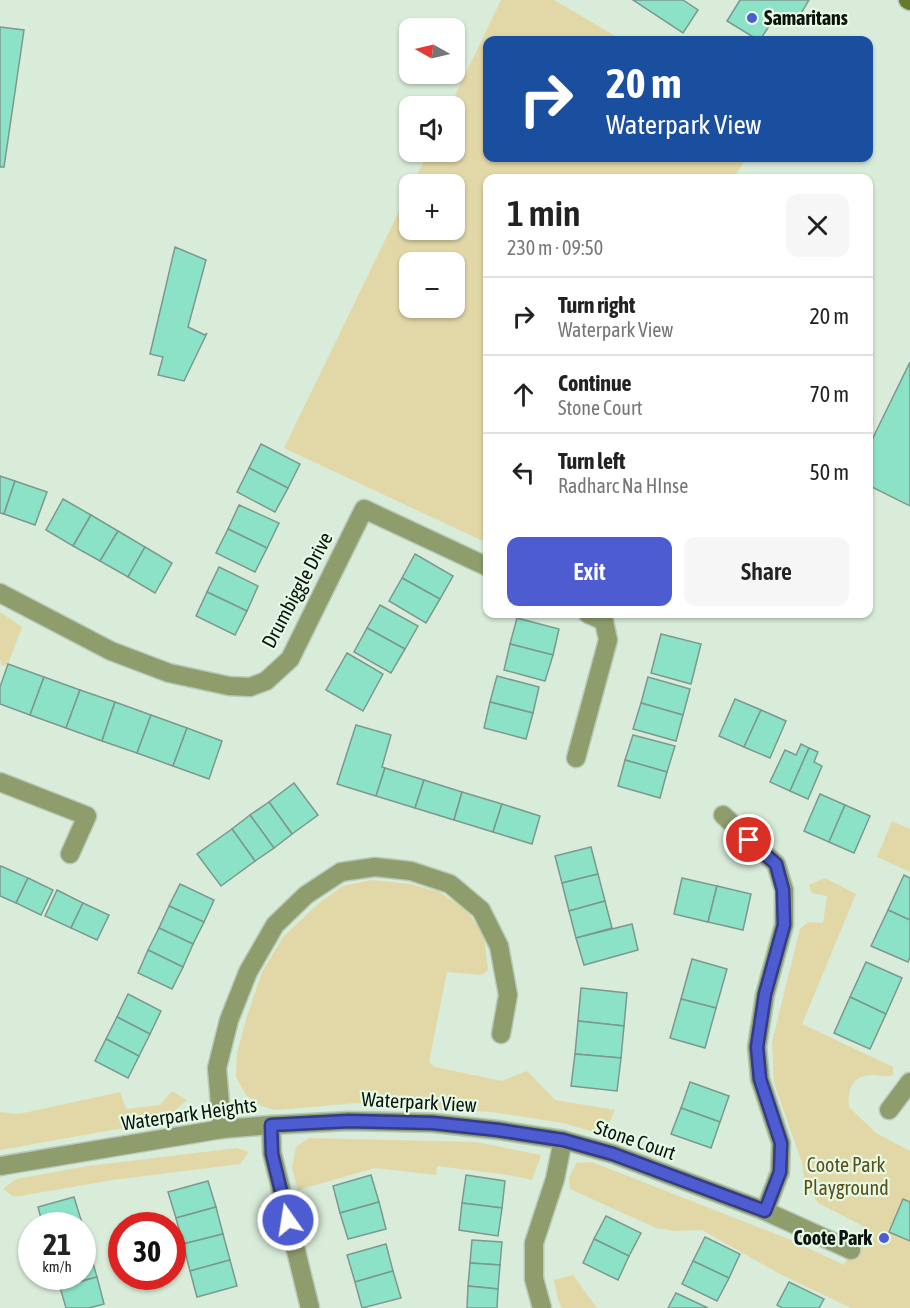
<!DOCTYPE html>
<meta charset="utf-8">
<style>
body{margin:0;font-family:"Asap Condensed",sans-serif;background:#f6f6f6;color:#222;height:100vh;display:flex;flex-direction:column;font-size:22px;white-space:nowrap}
*{box-sizing:border-box;margin:0}
p{font-size:20px;color:#767676}
.icon{flex:none;width:33px;height:33px;fill:none;stroke:currentColor;stroke-width:2;stroke-linecap:round;stroke-linejoin:round}
.map{position:relative;flex:1;overflow:hidden}
.details{position:absolute;left:483px;top:174px;width:390px;height:444px;display:flex;flex-direction:column;background:#fff;border-radius:12px;box-shadow:0 2px 4px #0004}
.details>*{flex:none}
.top-card{position:absolute;left:483px;top:36px;width:390px;height:126px;border-radius:12px;box-shadow:0 2px 4px #0004;background:#1a4fa0;color:#fff;overflow:hidden}
.needle{width:39px;rotate:278deg}
.buttons{position:absolute;left:399px;top:18px;display:grid;gap:12px}
.buttons a{display:grid;place-items:center;width:66px;height:66px;border-radius:12px;background:#fff;box-shadow:0 2px 4px #0004;font-size:30px}
.speed{position:absolute;left:18px;top:1212px;display:flex;gap:12px;font-size:30px;font-weight:700;text-align:center}
.speed>*{display:grid;place-content:center;width:78px;height:78px;border-radius:50%;background:#fff;box-shadow:0 2px 4px #0004;line-height:1}
.speed small{font-size:15px;font-weight:400}
.speed .limit{border:9px solid #d22;background:#fff;color:#111}
.pin{position:absolute;display:grid;place-items:center;width:51px;height:51px;color:#fff;margin:-26px;border:3px solid #fff;border-radius:50%;box-shadow:0 2px 6px #0007}
.me{position:absolute;width:66px;margin:-33px;rotate:347deg;stroke-linejoin:round;filter:drop-shadow(0 0 4px #0008)}
.turn{display:flex;align-items:center;gap:21px;height:126px;padding:0 24px;font-size:27px}
.turn .icon{width:78px;height:78px;stroke-width:2.5}
.turn b{display:block;font-size:42px;line-height:51px}
.round{display:grid;place-items:center;flex:none;width:63px;height:63px;border-radius:12px;background:#f6f6f6}
.overview{display:flex;align-items:center;justify-content:space-between;height:102px;padding:0 24px}
h1{font-size:36px;font-weight:600;line-height:45px}
.primary-button{display:flex;gap:12px;margin-top:auto;padding:12px 24px}
.primary-button a{flex:1;height:69px;border-radius:12px;background:#4d5cd1;color:#fff;font-size:24px;font-weight:600;line-height:69px;text-align:center}
.primary-button a+a{background:#f6f6f6;color:#222}
ul{padding:0;list-style:none}
li{display:flex;align-items:center;gap:18px;height:78px;padding:0 24px;border-top:2px solid #e0e0e0}
li div{flex:1}
li b{display:block;font-size:22px}
li em{font-style:normal}
.map>svg:first-child{display:block}
.green{fill:#e2d7a7;fill-rule:evenodd}
.building{fill:#8be2c7;stroke:#7d988f;stroke-width:1.5}
.lines{fill:none;stroke-linecap:round;stroke-linejoin:round}
.street-casing{stroke:#b7c9b8;stroke-width:21}
.secondary-casing{stroke:#b7c9b8;stroke-width:21}
.street{stroke:#8f9d6d;stroke-width:18}
.secondary{stroke:#66792d;stroke-width:18}
.route-casing{stroke:#323c88;stroke-width:15}
.route{stroke:#4d5cd1;stroke-width:10}
.poi-dot{fill:#4d5cd1;stroke:#e5fae6;stroke-width:2}
.labels{text-anchor:middle;stroke-width:4.5;stroke-linejoin:round;paint-order:stroke}
.poi-label{font-size:20px;font-weight:bold;fill:#0c130c;stroke:#e5fae6;text-anchor:start}
.street-label{font-size:20px;fill:#0c130c;stroke:#e5fae6}
.park-label{font-size:20px;fill:#5b4f18;stroke:#e5fae6}
</style>
<div class="map">
<svg width="910" height="1308" viewBox="0 0 910 1308">
<rect width="100%" height="100%" fill="#d8ecd9"/>
<g class="green">
<path d="M501,0H554L622,40H488V158H746L734,178H488L487,543L284,448L409,191L410,230H454V184H412L429,152H454V106H450ZM454,262V308H410V262Z"/>
<polygon points="0,612 22,627 8,664 2,666 0,660"/>
<polygon points="892,821 910,829 910,872 877,857"/>
<path d="M825,878L856,894L802,1024L893,1067V1075C886,1078 881,1075 874,1075C853,1075 847,1088 849,1107L876,1133L910,1151V1308H851L780,1274L702,1230L675,1231L656,1228L570,1189L569,1178L576,1163L592,1162L786,1238L844,1265L863,1226L818,1203L805,1184L802,1163L774,1083L772,1042L800,929L808,922L823,923L827,896L812,893L809,885Z"/>
<polygon points="372,880 410,884 439,892 466,909 484,936 488,970 482,975 447,972 429,1062 435,1067 502,1081 527,1071 555,1100 615,1110 604,1135 563,1123 492,1112 429,1109 356,1103 276,1110 261,1106 246,1095 236,1077 237,1053 247,1016 262,972 283,937 318,904 343,886"/>
<polygon points="172,1091 187,1100 171,1114 157,1122 0,1150 0,1112 19,1114 120,1092 126,1109 160,1105"/>
<polygon points="309,1138 476,1142 541,1155 532,1180 509,1175 437,1166 436,1175 375,1168 298,1190 292,1168 296,1147"/>
<polygon points="237,1148 249,1152 240,1164 113,1180 14,1197 3,1189 16,1179 88,1166"/>
<polygon points="573,1275 597,1308 562,1308 558,1300 554,1280"/>
</g>
<g class="building">
<polygon points="633,0 683,0 698,10 683,33"/>
<polygon points="740,0 809,0 794,25 777,14 760,40 758,40 727,21"/>
<polygon points="0,27 24,30 4,167 0,167"/>
<polygon points="175,247 206,260 188,327 205,335 207,333 184,381 158,375 163,357 150,354"/>
<polygon points="910,362 910,506 868,485 868,448"/>
<polygon points="261,444 300,464 288,488 249,468"/>
<polygon points="249,468 288,488 275,512 237,492"/>
<polygon points="0,476 15,481 4,514 0,513"/>
<polygon points="15,481 47,492 35,525 4,514"/>
<polygon points="63,499 91,515 73,546 46,530"/>
<polygon points="239,505 279,523 267,548 228,529"/>
<polygon points="91,515 118,531 100,561 73,546"/>
<polygon points="228,529 267,548 255,572 216,553"/>
<polygon points="118,531 145,547 128,577 100,561"/>
<polygon points="145,547 172,563 155,593 128,577"/>
<polygon points="415,554 453,576 440,599 402,578"/>
<polygon points="219,567 258,586 247,611 207,592"/>
<polygon points="402,578 440,599 426,623 389,601"/>
<polygon points="207,592 247,611 235,635 196,616"/>
<polygon points="380,605 418,626 405,649 367,628"/>
<polygon points="517,618 559,629 553,655 510,644"/>
<polygon points="367,628 405,649 391,673 354,652"/>
<polygon points="661,634 701,644 691,684 651,673"/>
<polygon points="510,644 553,655 545,681 504,670"/>
<polygon points="347,653 383,674 363,711 326,690"/>
<polygon points="8,664 44,677 30,715 0,704 0,687"/>
<polygon points="497,676 539,687 533,713 490,702"/>
<polygon points="44,677 80,690 66,728 30,715"/>
<polygon points="648,677 690,689 683,715 641,703"/>
<polygon points="80,690 115,702 102,741 66,728"/>
<polygon points="735,699 761,710 744,747 719,736"/>
<polygon points="115,702 151,715 137,753 102,741"/>
<polygon points="490,702 533,713 526,739 484,728"/>
<polygon points="641,703 683,715 676,741 633,729"/>
<polygon points="761,710 786,721 770,758 744,747"/>
<polygon points="151,715 187,728 173,766 137,753"/>
<polygon points="356,725 391,735 382,767 385,768 376,796 337,784"/>
<polygon points="187,728 222,741 209,779 173,766"/>
<polygon points="633,735 675,746 667,772 625,760"/>
<polygon points="801,744 809,748 790,791 770,782 785,750 796,755"/>
<polygon points="809,748 818,752 814,762 822,766 808,799 790,791"/>
<polygon points="625,760 667,772 660,798 618,786"/>
<polygon points="385,768 424,780 415,808 376,796"/>
<polygon points="424,780 462,792 454,820 415,808"/>
<polygon points="294,783 318,815 292,834 269,802"/>
<polygon points="462,792 502,804 493,832 454,820"/>
<polygon points="820,794 845,805 829,842 804,831"/>
<polygon points="269,802 292,834 274,848 250,815"/>
<polygon points="502,804 540,816 532,844 493,832"/>
<polygon points="845,805 870,816 854,853 829,842"/>
<polygon points="250,815 274,848 255,861 232,829"/>
<polygon points="232,829 255,861 221,886 197,854"/>
<polygon points="591,847 598,874 562,883 555,856"/>
<polygon points="1,866 28,878 16,903 0,896 0,868"/>
<polygon points="598,874 605,901 569,911 562,883"/>
<polygon points="904,875 910,878 910,920 888,910"/>
<polygon points="28,878 53,890 41,915 16,903"/>
<polygon points="682,878 717,886 708,922 674,914"/>
<polygon points="180,884 214,900 204,922 169,906"/>
<polygon points="717,886 751,894 743,930 708,922"/>
<polygon points="57,890 83,903 71,928 45,916"/>
<polygon points="605,901 612,928 576,938 569,911"/>
<polygon points="83,903 109,915 97,940 71,928"/>
<polygon points="169,906 204,922 193,944 159,928"/>
<polygon points="888,910 910,920 910,957 908,962 871,946"/>
<polygon points="632,924 638,950 584,965 576,938"/>
<polygon points="159,928 193,944 183,967 148,950"/>
<polygon points="148,950 183,967 172,989 138,973"/>
<polygon points="692,959 727,969 716,1008 681,999"/>
<polygon points="866,962 902,978 886,1014 850,997"/>
<polygon points="581,988 627,993 624,1026 578,1021"/>
<polygon points="128,994 161,1011 150,1034 117,1017"/>
<polygon points="850,997 886,1014 870,1049 834,1033"/>
<polygon points="681,999 716,1008 705,1048 670,1038"/>
<polygon points="117,1017 150,1034 139,1056 106,1039"/>
<polygon points="578,1021 624,1026 621,1058 575,1054"/>
<polygon points="106,1039 139,1056 128,1078 95,1061"/>
<polygon points="575,1054 621,1058 617,1091 571,1086"/>
<polygon points="690,1082 729,1096 720,1122 681,1108"/>
<polygon points="681,1108 720,1122 711,1148 671,1134"/>
<polygon points="371,1175 379,1202 340,1213 333,1186"/>
<polygon points="466,1175 505,1181 502,1208 462,1203"/>
<polygon points="208,1181 216,1207 176,1218 168,1192"/>
<polygon points="74,1197 82,1223 75,1226 43,1226 38,1207"/>
<polygon points="903,1199 910,1202 910,1241 889,1232"/>
<polygon points="379,1202 386,1229 348,1239 340,1213"/>
<polygon points="462,1203 502,1208 498,1236 459,1230"/>
<polygon points="216,1207 223,1234 183,1244 176,1218"/>
<polygon points="606,1216 641,1233 629,1256 594,1239"/>
<polygon points="82,1223 89,1250 82,1252 82,1226 75,1226"/>
<polygon points="223,1234 230,1260 190,1271 183,1244"/>
<polygon points="705,1237 740,1254 729,1278 693,1261"/>
<polygon points="594,1239 629,1256 618,1280 583,1263"/>
<polygon points="472,1240 502,1242 500,1265 470,1263"/>
<polygon points="386,1244 393,1271 355,1282 347,1255"/>
<polygon points="89,1250 97,1277 60,1287 58,1276 82,1276 82,1252"/>
<polygon points="230,1260 237,1286 197,1297 190,1271"/>
<polygon points="693,1261 729,1278 717,1301 682,1284"/>
<polygon points="470,1263 500,1265 498,1289 468,1286"/>
<polygon points="393,1271 401,1298 362,1308 355,1282"/>
<polygon points="97,1277 104,1304 89,1308 66,1308 60,1287"/>
<polygon points="789,1282 824,1299 819,1308 782,1308 777,1305"/>
<polygon points="468,1286 498,1289 497,1308 467,1308"/>
<polygon points="676,1293 708,1308 668,1308"/>
</g>
<g class="lines">
<g class="street-casing">
<g id="street">
<polyline points="0,593 111,651 169,673 229,686 250,687 266,681 290,659 364,509 488,567"/>
<polyline points="576,758 608,640 604,621 588,614"/>
<polyline points="0,782 87,816 70,854"/>
<polyline points="723,815 776,864 784,890 784,925 765,995 757,1047 760,1079 781,1143 780,1172 765,1211"/>
<polyline points="889,1110 910,1082"/>
<polyline points="271,1125 349,1121 433,1123 498,1130 563,1140 613,1154 765,1211 851,1250"/>
<polyline points="222,1129 217,1068 229,1020 248,972 275,925 306,895 341,872 375,867 411,871 450,884 481,910 499,946 508,995 501,1034"/>
<polyline points="0,1166 222,1129 271,1125 272,1153 310,1308"/>
<polyline points="542,1308 534,1279 534,1243 555,1179 563,1140"/>
</g>
</g>
<g class="secondary-casing">
<polyline id="secondary" points="908,0 910,1"/>
</g>
<use href="#street" class="street"/>
<use href="#secondary" class="secondary"/>
</g>
<g class="lines">
<g class="route-casing">
<polyline id="route" points="288,1220 272,1154 271,1125 349,1121 433,1123 498,1130 563,1140 613,1154 765,1211 780,1172 781,1143 760,1079 757,1047 765,994 784,925 783,890 776,864 749,840"/>
</g>
<use href="#route" class="route"/>
</g>
<g class="poi-dot">
<circle cx="752" cy="18" r="6"/>
<circle cx="884" cy="1238" r="6"/>
</g>
<g class="labels">
<g class="poi-label">
<text x="764" y="25">Samaritans</text>
<text x="872" y="1245" text-anchor="end">Coote Park</text>
</g>
<g class="street-label">
<text transform="translate(297 590) rotate(-62)" y="7">Drumbiggle Drive</text>
<text transform="translate(419 1102) rotate(3)" y="7">Waterpark View</text>
<text transform="translate(189 1114) rotate(-8)" y="7">Waterpark Heights</text>
<text transform="translate(635 1140) rotate(19)" y="7">Stone Court</text>
</g>
<g class="park-label">
<text x="846" y="1172">Coote Park<tspan x="846" dy="23">Playground</tspan></text>
</g>
</g>
</svg>
<div class="buttons">
<a><svg class="needle" viewBox="-14 -14 28 28"><path d="M0-13l5 13h-10z" fill="#e53935"/><path d="M0 13l5-13h-10z" fill="#767676"/></svg></a>
<a><svg class="icon" aria-label="sound" viewBox="0 0 24 24"><path d="M4 9h4l5-4v14l-5-4H4zM17 9q2 3 0 6"/></svg></a>
<a>+</a>
<a>−</a>
</div>
<div class="speed"><div>21<small>km/h</small></div><div class="limit">30</div></div>
<div class="pin" style="left:749px;top:840px;background:#d93025"><svg class="icon" aria-label="arrive" viewBox="0 0 24 24"><path d="M6 21V4h12l-3 4 3 4H6"/></svg></div>
<svg class="me" style="left:288px;top:1220px" viewBox="-20 -20 40 40"><circle r="17" fill="#4d5cd1" stroke="#fff" stroke-width="3"/><path d="M0-11L8 9 0 5-8 9z" fill="#fff"/></svg>
<div class="top-card">
<div class="turn"><svg class="icon" aria-label="right" viewBox="0 0 24 24"><path d="M7 20v-9h11M14 6l5 5-5 5"/></svg><div><b>20 m</b>Waterpark View</div></div>
</div>
<section class="details">
<div class="overview"><div><h1>1 min</h1><p>230 m · 09:50</p></div><a class="round"><svg class="icon" aria-label="close" viewBox="0 0 24 24"><path d="M6 6l12 12M18 6L6 18"/></svg></a></div>
<ul>
<li><svg class="icon" aria-label="right" viewBox="0 0 24 24"><path d="M7 20v-9h11M14 6l5 5-5 5"/></svg><div><b>Turn right</b><p>Waterpark View</p></div><em>20 m</em></li>
<li><svg class="icon" aria-label="ahead" viewBox="0 0 24 24"><path d="M12 20V5M6 11l6-6 6 6"/></svg><div><b>Continue</b><p>Stone Court</p></div><em>70 m</em></li>
<li><svg class="icon" aria-label="left" viewBox="0 0 24 24"><path d="M17 20v-9H6M10 6l-5 5 5 5"/></svg><div><b>Turn left</b><p>Radharc Na HInse</p></div><em>50 m</em></li>
</ul>
<div class="primary-button"><a>Exit</a><a>Share</a></div>
</section>
</div>
